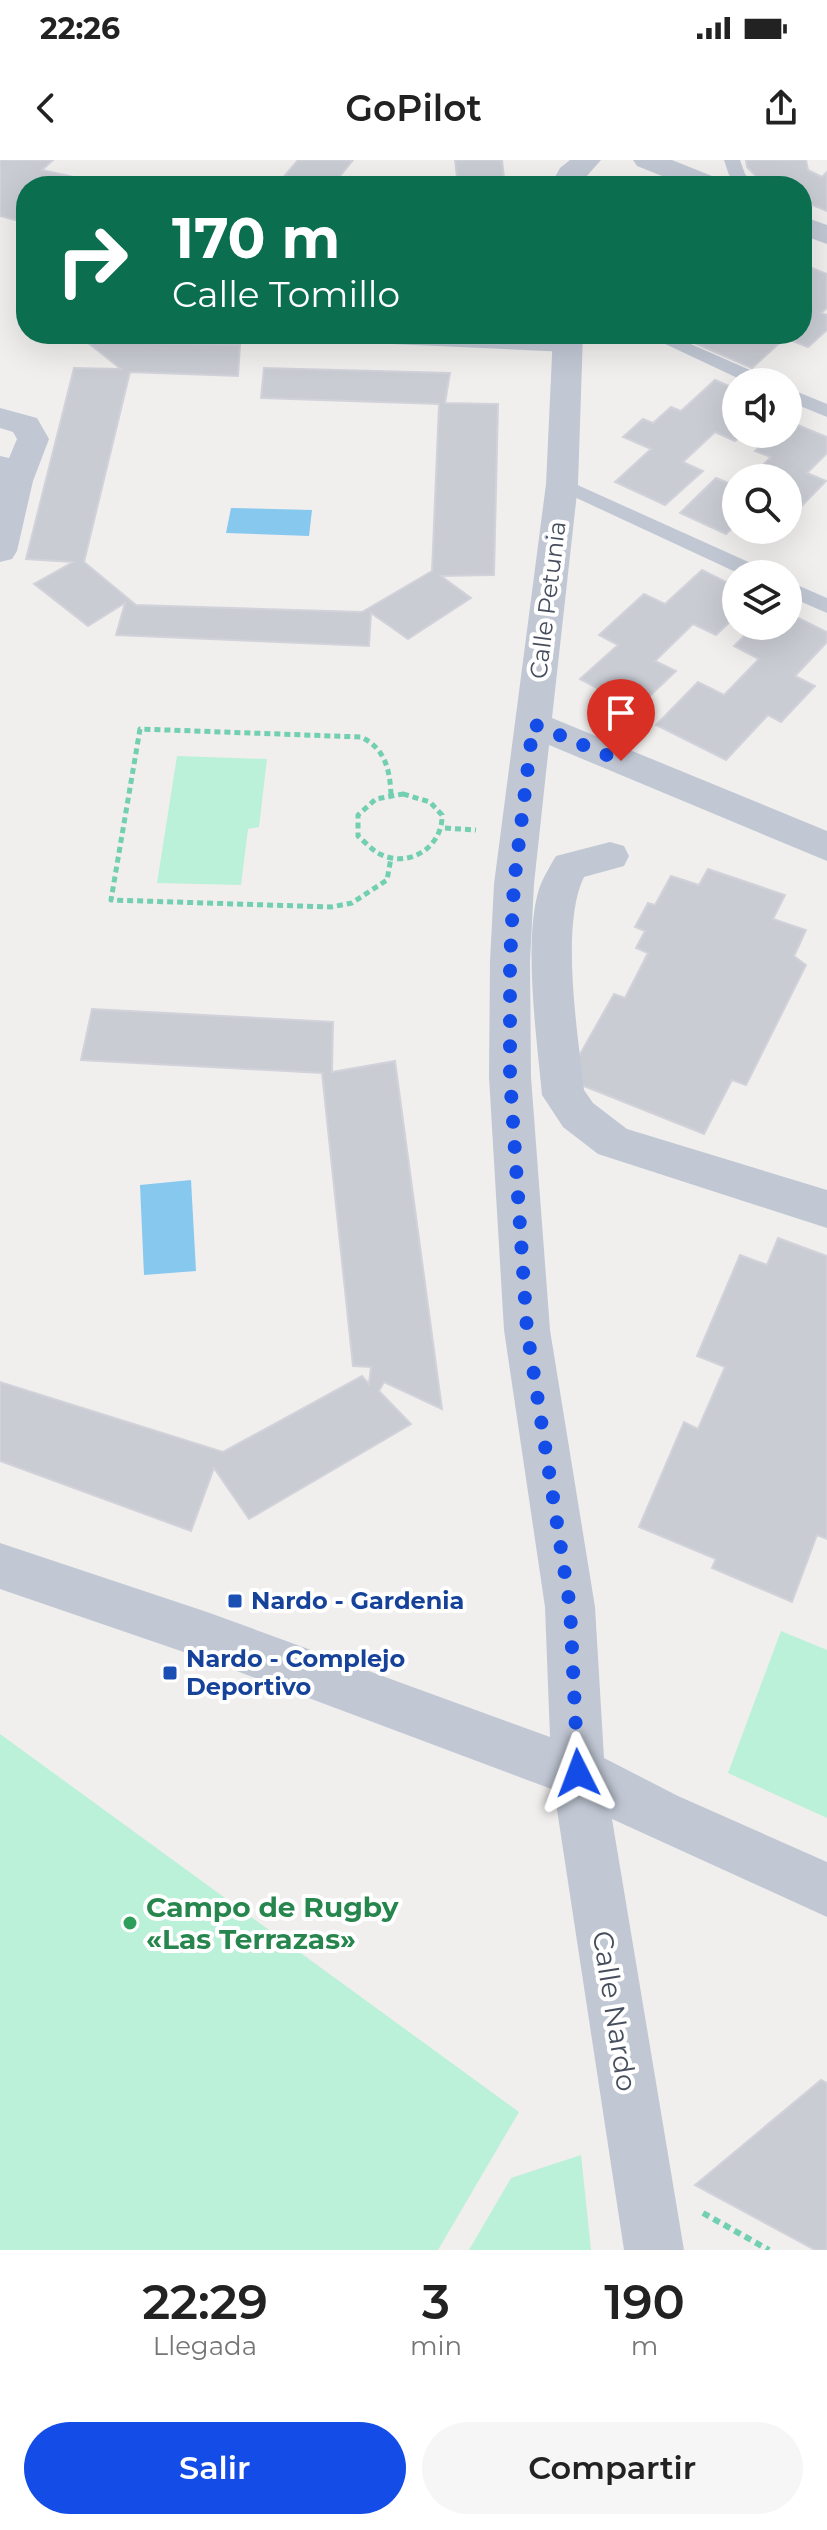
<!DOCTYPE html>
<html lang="es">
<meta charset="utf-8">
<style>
body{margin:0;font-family:Montserrat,sans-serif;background:#f6f6f6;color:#222;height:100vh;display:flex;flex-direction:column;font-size:30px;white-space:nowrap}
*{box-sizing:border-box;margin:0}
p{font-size:26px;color:#767676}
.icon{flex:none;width:44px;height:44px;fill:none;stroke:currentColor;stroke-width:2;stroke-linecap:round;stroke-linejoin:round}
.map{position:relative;height:2090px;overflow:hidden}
.details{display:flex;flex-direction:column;background:#fff;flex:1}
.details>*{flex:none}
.top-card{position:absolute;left:16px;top:16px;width:796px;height:168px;border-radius:32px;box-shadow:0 8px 32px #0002;background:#0b6e4f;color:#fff;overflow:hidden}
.fabs{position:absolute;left:722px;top:208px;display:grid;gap:16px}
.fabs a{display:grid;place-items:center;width:80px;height:80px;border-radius:50%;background:#fff;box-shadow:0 8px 32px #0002;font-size:40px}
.pin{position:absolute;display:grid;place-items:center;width:68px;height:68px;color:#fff;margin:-82px -34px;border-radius:50% 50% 50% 0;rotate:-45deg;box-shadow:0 0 8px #0007}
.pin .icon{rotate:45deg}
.me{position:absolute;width:88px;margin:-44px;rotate:357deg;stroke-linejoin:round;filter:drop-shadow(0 0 6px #0008)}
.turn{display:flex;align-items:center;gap:28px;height:168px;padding:0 24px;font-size:36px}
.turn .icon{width:104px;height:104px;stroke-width:2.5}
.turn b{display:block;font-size:56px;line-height:68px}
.eta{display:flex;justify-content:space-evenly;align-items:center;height:136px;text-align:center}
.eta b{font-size:48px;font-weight:600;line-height:56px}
.button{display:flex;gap:16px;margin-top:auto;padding:16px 24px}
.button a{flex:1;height:92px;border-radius:48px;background:#134ce7;color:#fff;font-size:32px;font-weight:600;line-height:92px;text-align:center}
.button a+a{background:#f6f6f6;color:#222}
.status{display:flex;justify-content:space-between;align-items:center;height:56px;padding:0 40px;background:#fff;direction:ltr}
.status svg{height:22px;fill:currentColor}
header{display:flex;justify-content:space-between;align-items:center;height:104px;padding:0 24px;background:#fff;font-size:36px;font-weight:600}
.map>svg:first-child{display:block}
.green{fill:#bbf0d9}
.water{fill:#87c8ef}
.building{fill:#caccd4;stroke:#d2d3da;stroke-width:2}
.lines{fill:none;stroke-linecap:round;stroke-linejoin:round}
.path-far1{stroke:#72cfb1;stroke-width:5;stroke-dasharray:6 4;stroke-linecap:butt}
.path{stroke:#72cfb1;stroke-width:6;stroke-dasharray:7 5;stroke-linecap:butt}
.service{fill:#c1c8d4;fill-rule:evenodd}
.minor{fill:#c1c8d4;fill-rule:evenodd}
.route{stroke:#134ce7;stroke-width:14;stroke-dasharray:0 25.2}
.transit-dot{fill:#1a4fb4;stroke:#fff;stroke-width:3}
.leisure-dot{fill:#2e9e5b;stroke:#fff;stroke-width:3}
.labels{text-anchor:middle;stroke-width:8;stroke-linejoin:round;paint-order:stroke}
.street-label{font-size:24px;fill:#464e5d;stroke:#fff}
.transit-label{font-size:24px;font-weight:bold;fill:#164399;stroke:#fff;text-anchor:start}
.near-leisure-label{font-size:28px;font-weight:bold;fill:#27864d;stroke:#fff;text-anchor:start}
.near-street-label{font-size:28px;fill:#464e5d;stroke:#fff}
</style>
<div class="status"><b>22:26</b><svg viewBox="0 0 49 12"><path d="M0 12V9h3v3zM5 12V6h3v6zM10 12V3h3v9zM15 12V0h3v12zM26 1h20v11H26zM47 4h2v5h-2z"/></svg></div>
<header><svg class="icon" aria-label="back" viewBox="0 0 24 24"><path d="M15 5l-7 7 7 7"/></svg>GoPilot<svg class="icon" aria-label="share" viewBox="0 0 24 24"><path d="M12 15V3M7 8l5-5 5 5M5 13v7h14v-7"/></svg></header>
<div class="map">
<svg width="827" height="2090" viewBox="0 0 827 2090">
<rect width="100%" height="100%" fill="#f1efee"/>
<g class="green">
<polygon points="177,596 267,599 259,667 248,669 241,725 157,723"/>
<polygon points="781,1471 827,1490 827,1658 728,1613"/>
<polygon points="0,1574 519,1952 438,2090 0,2090"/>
<polygon points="581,1995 591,2090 469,2090 511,2018"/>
</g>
<g class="water">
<polygon points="231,348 312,350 309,376 226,373"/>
<polygon points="191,1020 196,1111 144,1115 140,1025"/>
</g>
<g class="building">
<polygon points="0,0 53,0 42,10 109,25 26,26 26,63 0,56"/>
<polygon points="298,0 353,0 332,26 276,26"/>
<polygon points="455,0 502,0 505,26 458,26"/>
<polygon points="746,0 806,0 808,10 822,17 827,12 827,51 802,41 802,26 766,26 747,7"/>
<polygon points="802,104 827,114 827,148 821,153 827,155 827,170 808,187 785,178 752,208 692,182 701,174 802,174"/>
<polygon points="87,182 240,185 238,216 130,212 84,402 136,445 362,452 432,411 439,244 261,238 264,208 450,213 445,243 498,244 494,415 441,416 471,438 408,479 371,453 369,486 116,475 125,443 88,466 34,424 73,402 26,399 74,208 121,209"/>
<polygon points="715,220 736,229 736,274 743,274 735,281 715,272 683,302 703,311 665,345 615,322 651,289 623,277 643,259 653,263 671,247 681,251"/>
<polygon points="788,261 827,277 827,293 807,313 826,321 793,355 788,353 788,318 750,318 771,297 755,291 772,274 788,274"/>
<polygon points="716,318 736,326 736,364 726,374 680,353"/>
<polygon points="702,410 736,427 736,456 716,475 693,464 655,501 676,511 636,549 580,519 618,485 599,475 644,434 665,444"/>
<polygon points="788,453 827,472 827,482 795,516 815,526 781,562 768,555 726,600 656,565 698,522 724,535 759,499 734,486 754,466 788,466"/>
<polygon points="708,709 785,735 773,759 806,770 794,796 806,805 746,925 732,920 704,974 566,919 614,834 625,838 648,793 636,788 645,771 635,767 648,743 655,745 671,716 699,725"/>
<polygon points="92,849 333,862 332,912 395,901 442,1249 384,1222 379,1231 411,1264 249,1359 214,1308 191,1371 0,1301 0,1222 223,1292 362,1216 369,1224 371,1207 353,1206 322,913 81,900"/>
<polygon points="778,1078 827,1096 827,1379 817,1375 792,1442 712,1408 716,1399 639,1367 684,1262 698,1269 725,1207 697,1196 740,1095 767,1105"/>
<polygon points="821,1920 827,1923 827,2090 815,2090 695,2025"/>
</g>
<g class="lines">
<g class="path-far1">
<path d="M403,634L430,642L442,655C443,687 408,710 378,693C371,689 364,681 358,676V655L376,639Z"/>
<path d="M391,635C390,610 385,588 361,577L140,569L111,740L331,747L352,743L387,720L391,698"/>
<polyline points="445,668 476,670"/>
</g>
<polyline class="path" points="703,2053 769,2090"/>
<g class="service">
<polygon points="724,0 740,0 745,14 755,26 738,26 729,15"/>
<polygon points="317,174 401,174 568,182 577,187 568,192 325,181 319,180"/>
<polygon points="644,174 668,174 768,218 770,222 746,222"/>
<polygon points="788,228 827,244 827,257 788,241"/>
<polygon points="562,318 764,409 767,414 740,414 555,328 552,324 555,320"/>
<polygon points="788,421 827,438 827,453 788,436"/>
</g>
<g class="minor">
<polygon points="570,0 601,0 578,26 550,26 560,8"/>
<polygon points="633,0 672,0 722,20 726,26 687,26 637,6"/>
<polygon points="802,56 827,65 827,84 802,75"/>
<polygon points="553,174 583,174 578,324 552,558 827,671 827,701 549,585 534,724 530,801 531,917 550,1170 595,1447 604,1598 678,1636 827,1702 827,1757 612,1659 684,2090 624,2090 554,1630 207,1500 0,1429 0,1383 207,1452 550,1577 545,1447 504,1170 489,917 490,801 494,724 546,324"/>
<polygon points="0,248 37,258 49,279 33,321 17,391 12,399 0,402 0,296 9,298 17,279 13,272 0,268"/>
<path d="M610,682L624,686L629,696L624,706L584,717C560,766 578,875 584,930L593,943L627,969L827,1030V1068L598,994L563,967L542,935C537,880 523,781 539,729C543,718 550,706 556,696Z"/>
</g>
</g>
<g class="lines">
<polyline class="route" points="578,1613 570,1447 527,1170 510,917 510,801 514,724 533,564 621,601"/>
</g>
<g class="transit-dot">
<rect x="227" y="1433" width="16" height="16" rx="4"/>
<rect x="162" y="1505" width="16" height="16" rx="4"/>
</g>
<circle class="leisure-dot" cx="130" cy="1763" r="8"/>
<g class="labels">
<g class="street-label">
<text transform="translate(548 440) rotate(-83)" y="8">Calle Petunia</text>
</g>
<g class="transit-label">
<text x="251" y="1449">Nardo - Gardenia</text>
<text x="186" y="1507">Nardo - Complejo<tspan x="186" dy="28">Deportivo</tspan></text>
</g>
<g class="near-leisure-label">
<text x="146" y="1757">Campo de Rugby<tspan x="146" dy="32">«Las Terrazas»</tspan></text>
</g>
<g class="near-street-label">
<text transform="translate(615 1851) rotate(81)" y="10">Calle Nardo</text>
</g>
</g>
</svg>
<div class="fabs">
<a><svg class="icon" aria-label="sound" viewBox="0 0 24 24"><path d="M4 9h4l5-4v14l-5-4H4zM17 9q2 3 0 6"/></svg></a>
<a><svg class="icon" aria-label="search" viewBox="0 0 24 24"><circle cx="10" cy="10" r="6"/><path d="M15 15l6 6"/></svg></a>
<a><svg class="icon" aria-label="layers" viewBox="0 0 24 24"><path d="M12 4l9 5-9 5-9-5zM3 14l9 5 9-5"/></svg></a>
</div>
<div class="pin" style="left:621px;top:601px;background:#d93025"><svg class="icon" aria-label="arrive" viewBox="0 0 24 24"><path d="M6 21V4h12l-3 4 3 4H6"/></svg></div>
<svg class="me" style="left:578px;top:1613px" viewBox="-20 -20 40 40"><path d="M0-17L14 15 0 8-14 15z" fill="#134ce7" stroke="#fff" stroke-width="4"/></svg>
<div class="top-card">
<div class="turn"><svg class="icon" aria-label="right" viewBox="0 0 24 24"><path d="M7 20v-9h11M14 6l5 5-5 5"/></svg><div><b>170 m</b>Calle Tomillo</div></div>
</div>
</div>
<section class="details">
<div class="eta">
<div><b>22:29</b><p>Llegada</p></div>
<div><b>3</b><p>min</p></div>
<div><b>190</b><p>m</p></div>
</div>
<div class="button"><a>Salir</a><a>Compartir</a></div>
</section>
